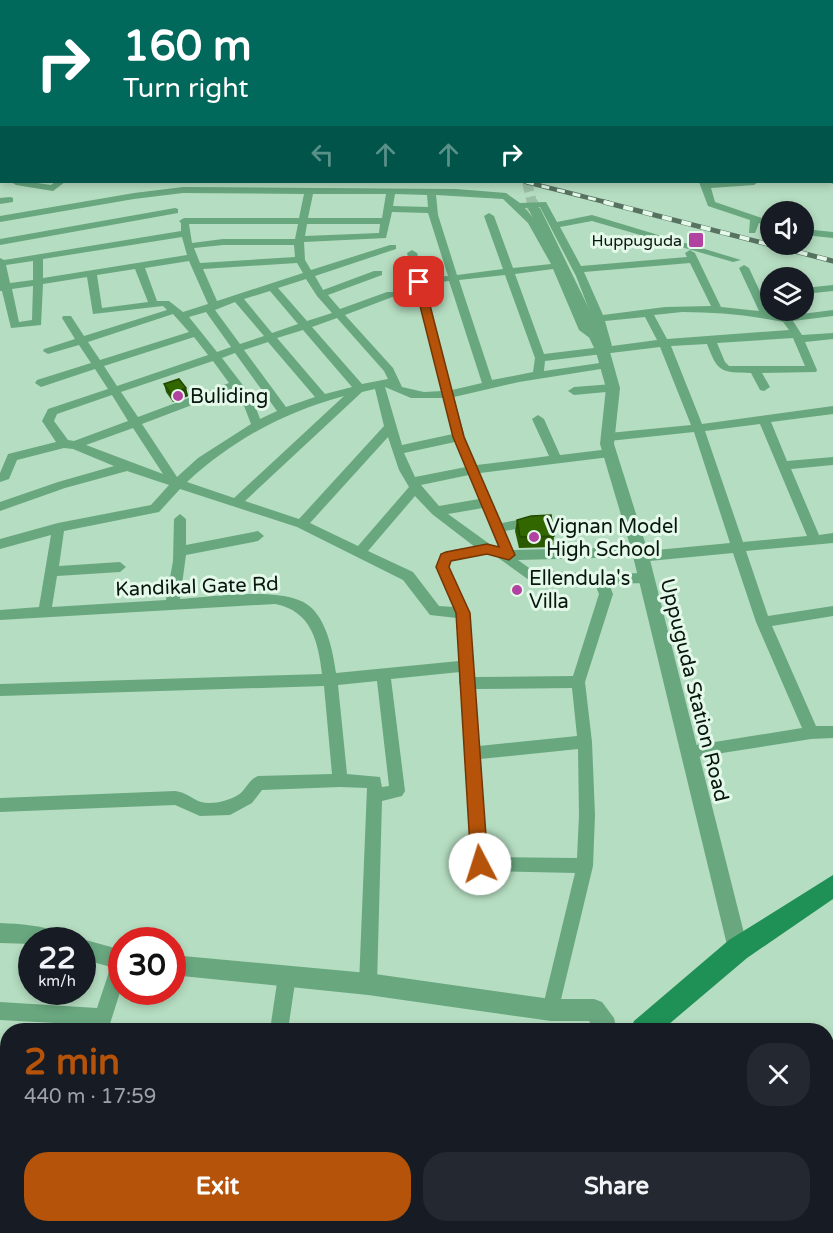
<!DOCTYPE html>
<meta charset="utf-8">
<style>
body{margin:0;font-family:"Varela Round",sans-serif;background:#242831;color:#f1f3f6;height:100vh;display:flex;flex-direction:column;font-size:22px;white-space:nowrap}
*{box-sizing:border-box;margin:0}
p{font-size:20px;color:#9ea1a6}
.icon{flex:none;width:33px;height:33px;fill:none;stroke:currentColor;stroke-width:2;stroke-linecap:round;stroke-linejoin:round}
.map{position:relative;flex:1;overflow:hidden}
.details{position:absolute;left:0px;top:1023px;width:834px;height:210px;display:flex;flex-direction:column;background:#171b24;border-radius:24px 24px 0 0;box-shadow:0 3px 9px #0003}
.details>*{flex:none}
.top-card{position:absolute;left:0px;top:0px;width:834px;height:183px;box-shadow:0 3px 9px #0003;background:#00695c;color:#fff;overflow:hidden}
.buttons{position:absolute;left:760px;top:201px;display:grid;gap:12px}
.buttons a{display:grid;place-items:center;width:54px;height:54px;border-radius:50%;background:#171b24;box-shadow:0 3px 9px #0003;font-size:30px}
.speed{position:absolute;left:18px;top:927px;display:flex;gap:12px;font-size:30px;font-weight:700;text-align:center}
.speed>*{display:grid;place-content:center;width:78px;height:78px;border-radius:50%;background:#171b24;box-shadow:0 3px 9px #0003;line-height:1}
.speed small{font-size:15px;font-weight:400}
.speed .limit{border:9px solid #d22;background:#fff;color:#111}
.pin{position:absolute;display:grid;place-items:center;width:51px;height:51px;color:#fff;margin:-26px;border-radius:12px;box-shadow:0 3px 9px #0006}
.me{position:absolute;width:66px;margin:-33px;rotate:355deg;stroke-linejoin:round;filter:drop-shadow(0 0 4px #0008)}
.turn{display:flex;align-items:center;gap:21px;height:126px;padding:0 24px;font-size:27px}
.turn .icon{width:78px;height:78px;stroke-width:2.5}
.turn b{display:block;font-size:42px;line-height:51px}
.lanes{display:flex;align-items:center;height:57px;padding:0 24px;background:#0003;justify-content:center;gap:30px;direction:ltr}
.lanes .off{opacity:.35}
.round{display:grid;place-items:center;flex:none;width:63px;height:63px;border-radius:24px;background:#242831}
.overview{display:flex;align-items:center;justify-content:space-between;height:102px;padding:0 24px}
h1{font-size:36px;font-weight:800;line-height:45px;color:#b45309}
.button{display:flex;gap:12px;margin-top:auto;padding:12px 24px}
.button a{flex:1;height:69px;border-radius:24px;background:#b45309;color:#fff;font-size:24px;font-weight:800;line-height:69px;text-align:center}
.button a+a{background:#242831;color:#f1f3f6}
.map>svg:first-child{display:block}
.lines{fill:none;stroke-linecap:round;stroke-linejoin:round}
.tertiary-tunnel-far1{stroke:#9bbfa6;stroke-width:10;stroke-dasharray:10 5;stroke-linecap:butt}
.tertiary-tunnel{stroke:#9bbfa6;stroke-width:13;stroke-dasharray:13 7;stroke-linecap:butt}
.minor{fill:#69a77f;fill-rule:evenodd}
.tertiary{fill:#69a77f;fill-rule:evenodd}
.secondary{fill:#1f9056;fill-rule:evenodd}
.rail-far1-casing{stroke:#577260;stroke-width:4.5}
.rail-casing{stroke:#577260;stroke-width:5}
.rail-far1{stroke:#e4f9ea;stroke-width:3;stroke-dasharray:8;stroke-linecap:butt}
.rail{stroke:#e4f9ea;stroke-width:4;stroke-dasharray:10;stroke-linecap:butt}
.wall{fill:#2b5900}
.shaded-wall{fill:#234800}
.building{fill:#326700;stroke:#234800;stroke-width:1.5}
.route{fill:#b45309;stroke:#753606;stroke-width:1.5}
.poi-dot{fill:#b2429f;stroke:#e4f9ea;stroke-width:2}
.labels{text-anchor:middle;stroke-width:6;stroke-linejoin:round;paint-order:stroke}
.far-poi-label{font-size:16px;fill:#08170e;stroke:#e4f9ea;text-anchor:end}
.poi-label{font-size:20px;fill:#08170e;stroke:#e4f9ea;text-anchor:start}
.street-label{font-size:20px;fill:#08170e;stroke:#e4f9ea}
</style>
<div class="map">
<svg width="833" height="1233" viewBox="0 0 833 1233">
<rect width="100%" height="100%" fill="#b5ddc1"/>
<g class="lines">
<polyline class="tertiary-tunnel-far1" points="527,182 532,203"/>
<polyline class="tertiary-tunnel" points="531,202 534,208"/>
<g class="minor">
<polygon points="6,0 14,0 5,2"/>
<polygon points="39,0 47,0 39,2"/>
<polygon points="113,0 129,0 113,2"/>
<rect x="161" y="0" width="8" height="2"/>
<rect x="185" y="0" width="8" height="2"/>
<rect x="238" y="0" width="8" height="2"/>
<polygon points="269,0 277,0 277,2 270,2"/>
<rect x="335" y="0" width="8" height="2"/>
<rect x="387" y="0" width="8" height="2"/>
<polygon points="726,0 734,0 735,2 727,2"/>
<polygon points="828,0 833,0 833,4 832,2"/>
<rect x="832" y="16" width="1" height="4"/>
<rect x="0" y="19" width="2" height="4"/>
<rect x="0" y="32" width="2" height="4"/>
<rect x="832" y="33" width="1" height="4"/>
<rect x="0" y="54" width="2" height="4"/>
<rect x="0" y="75" width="2" height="4"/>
<rect x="832" y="79" width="1" height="4"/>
<rect x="832" y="105" width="1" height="4"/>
<rect x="0" y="108" width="2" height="5"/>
<rect x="832" y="119" width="1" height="6"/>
<rect x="0" y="128" width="2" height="6"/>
<rect x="832" y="146" width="1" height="6"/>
<polygon points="2,153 2,159 0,160 0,154"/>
<polygon points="0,175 2,182 3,182 0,181"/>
<polygon points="832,177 833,178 833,184 829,182 832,182"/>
<polygon points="11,182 30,182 51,185 55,182 65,182 53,191 16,185"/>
<polygon points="699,182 758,182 754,185 711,188 715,202 771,221 771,227 759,223 755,233 749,233 750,220 708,206"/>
<path d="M183,187L456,189L506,193L520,203L546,202L557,222L592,215L741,260L733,262L592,221L560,227L581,266L687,257L685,253L690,250L695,253L721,307L759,311L739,268L744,265L749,268L770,313L786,316L833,310V316L793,321L802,335L833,333V339L805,342L817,370L816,372L762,373L770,387L764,391L760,390L751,373C721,372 718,373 707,344L671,346L702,424L833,406V414L771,422L787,461L833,457V465L791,469L819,535L833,533V543L746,551L768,616L833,606V616L772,626L816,726H833V738L811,739L690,758L685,757L683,752L685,747L690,746L802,728L756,622L733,553L639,562L633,557L518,560L532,570L600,574L645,573L652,578L645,583L609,584L613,594L585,682L592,742L595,815L593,866L557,1016L551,1019L545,1016L542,1010L575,873L480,871L474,869L472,864L461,687L459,683L460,672L391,679L405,791L402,796L382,801L377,984L374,990L368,993L362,990L359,984L367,788L340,787L262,790L252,803L230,815L200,816L175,805L0,812V798L175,791C186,792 192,799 201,802C212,805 228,801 238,795C246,790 248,780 258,776L332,774L324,686L0,696V684L322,674C318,642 312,611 275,604L0,620V610L39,607L51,535L0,549V539L58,523L151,505L169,485L127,471L65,488L0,511V502L58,482L114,466L73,449L64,448L17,460L9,479L0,482V473L8,454L56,442L42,421L48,409L108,389L95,369L41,387L35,383L37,380L91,363L79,345L48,354L43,351L44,349L75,339L62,318L63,316H71L84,336L167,310L163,306L93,314L87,277L43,284L41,325L11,328L2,291H0V258L4,260L181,231V223L179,221L184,218H299L304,194L183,193L134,199L0,222V216L134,193ZM313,194H386L382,218H308ZM395,194L427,195L428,207L393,206ZM436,195L503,199L528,223L551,264L513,268L494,216L489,213L484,216L503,269L457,275L438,215ZM540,207L576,276L599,335L588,328C570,287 555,243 525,208ZM392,212L428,213L448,276L424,278L417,253L412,250L407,253L442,391L424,392L402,387L393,368L345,315L395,296V292H387L340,309L328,295L382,275V271H374L323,290L315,276L396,249V245H390L311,270L305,260L304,242L386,238ZM189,224H298L295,239H223L192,243ZM307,224H380L379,233L305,236ZM182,237L187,255L43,278V259ZM223,245H294L295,257L200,263L194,248ZM33,261V280L10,283L6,265ZM189,261L208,304L183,312L169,301H157L145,268ZM297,263L303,273L217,301L203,269ZM690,263L711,306L665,307L603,315L584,272ZM135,269L148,302L102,308L97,275ZM553,269L579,330L591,339L599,338L602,347L544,354L515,274ZM505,275L535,358L533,372L492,380L459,280ZM306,279L317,296L332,313L307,321L278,288ZM449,281L482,383L452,390L425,284ZM33,286L32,320L19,322L12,289ZM270,291L298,324L272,333L244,299ZM235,302L264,336L240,344L215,310ZM206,312L231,347L217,352L189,317ZM682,312C716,312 749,315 783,322L789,330L667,339L654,315ZM173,314L189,332L100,360L88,342ZM645,317L657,340L612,346L605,321ZM337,318L384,371L388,379L362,384L312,327ZM303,330L352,387L325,394L277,338ZM194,337L208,355L117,386L104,366ZM793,338L805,366H729L725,362L717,343ZM268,342L315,397L286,407L244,350ZM660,347L691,425L609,433L603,437L609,441L694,432L730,543L646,551L640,547L513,550L505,531L527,527L529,524L523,519L502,523L480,473L610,457L616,453L610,449L560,455L544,419L538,415L532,419L549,456L477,465L465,437L454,397L519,382L607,368L612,365L607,362L544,371L545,361ZM235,353L277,411L260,419L252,397L222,358ZM213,361L229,383L138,417L121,392ZM385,387L411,398H443L453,434L402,445ZM234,389L241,398L251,424L198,458L177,477L142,424ZM375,389L384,426L299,519L245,501L362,392ZM112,395L128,421L74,441L68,440L54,421L57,414ZM344,396L234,498L187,482C233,440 284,412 344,396ZM760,424L807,536L743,542L705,431ZM133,428L163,474L86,445ZM388,437L399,470L409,487L358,546L310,523ZM455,442L466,467L415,477L404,453ZM469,475L479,499L439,506L421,485ZM180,489L297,527L403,580L430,615L457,618L459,661L336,673C333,652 327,619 308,605C283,586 211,597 180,599L186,555L258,541L264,536L258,531L186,545V519L180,514L174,519L173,561L166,600L52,607L57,576L120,572L126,567L120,562L59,566L64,531L159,512ZM415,496L432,514L475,547C456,550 443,547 437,567L454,607L439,606L413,572L368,551ZM483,508L499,548L491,545L448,514ZM487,554L497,557L529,580L595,584L599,594L573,676L474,677L470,613L449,567L451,561ZM377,681L389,786L382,787L380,777L347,774L338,685ZM572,688L577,736L479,746L475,689ZM578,749L579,815L577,858L487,857L480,759Z"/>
<polygon points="10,197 13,198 13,202 0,204 0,198"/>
<polygon points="175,208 178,209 178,213 0,245 0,239"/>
<polygon points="804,229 833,232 833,238 804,235"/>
<polygon points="833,285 833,291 804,294 804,288"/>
<polygon points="613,384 619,388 617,391 574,395 568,391 574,387"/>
<polygon points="121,952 122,986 108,1030 90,1030 92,1025 0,1020 0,1002 97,1008 115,954"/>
<polygon points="287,967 293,970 296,976 288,1030 270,1030 278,976 281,970"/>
<polygon points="826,1107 833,1110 833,1155 826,1157"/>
<polygon points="27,1226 47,1226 44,1233 24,1233"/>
<polygon points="628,1226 648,1226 649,1233 629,1233"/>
<polygon points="732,1226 752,1226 755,1233 735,1233"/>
</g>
<g class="tertiary">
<polygon points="429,0 437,0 428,2"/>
<polygon points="534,205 540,208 610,352 620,388 614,444 648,552 748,949 745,956 738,959 731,956 728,949 632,552 600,444 606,388 596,352 528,208"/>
<path d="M0,923C21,924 41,925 61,933L64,940H32V944L0,943Z"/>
<polygon points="82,939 122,950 122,970 82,959 82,940 78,940"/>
<polygon points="172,955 368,973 551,999 594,999 602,1002 614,1018 617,1030 595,1030 589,1021 551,1021 368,995 172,975"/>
</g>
<g class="secondary">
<polygon points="833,875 833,899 747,958 662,1030 630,1030 634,1021 729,940"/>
<polygon points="496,1226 526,1226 523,1233 493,1233"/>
</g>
<g class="rail-far1-casing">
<polyline id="rail-far1" points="526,182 609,203"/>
</g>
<g class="rail-casing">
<polyline id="rail" points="604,202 833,261"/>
</g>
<use href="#rail-far1" class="rail-far1"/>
<use href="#rail" class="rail"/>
</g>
<g class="wall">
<polygon points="164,384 186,388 188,396 173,402 166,392"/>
<polygon points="517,520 554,536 553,547 519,548 515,531"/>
</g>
<polygon class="shaded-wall" points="186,388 188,396 173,402 171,394"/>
<g class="building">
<polygon points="179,379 186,388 171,394 164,384"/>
<polygon points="551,515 554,536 520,537 517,520 531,516"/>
</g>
<polygon class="route" points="419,278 424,282 464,437 515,555 509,560 487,554 451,561 449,567 470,613 488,864 485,869 480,871 474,869 471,864 456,613 436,567 441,554 446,552 487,544 499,547 453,437 414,282"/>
<g class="poi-dot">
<rect x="688" y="232" width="16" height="16" rx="3"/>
<circle cx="178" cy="396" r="6"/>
<circle cx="534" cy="537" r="6"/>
<circle cx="517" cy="590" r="6"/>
</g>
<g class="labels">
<g class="far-poi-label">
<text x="682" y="246">Huppuguda</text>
</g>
<g class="poi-label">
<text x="190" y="403">Buliding</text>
<text x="546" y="533">Vignan Model<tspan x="546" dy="23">High School</tspan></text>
<text x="529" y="585">Ellendula's<tspan x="529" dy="23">Villa</tspan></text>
</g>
<g class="street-label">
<text transform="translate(197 586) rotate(-2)" y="7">Kandikal Gate Rd</text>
<text transform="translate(695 690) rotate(76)" y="7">Uppuguda Station Road</text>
</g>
</g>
</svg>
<div class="buttons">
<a><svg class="icon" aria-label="sound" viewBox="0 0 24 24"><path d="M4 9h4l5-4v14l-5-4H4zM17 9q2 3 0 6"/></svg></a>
<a><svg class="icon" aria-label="layers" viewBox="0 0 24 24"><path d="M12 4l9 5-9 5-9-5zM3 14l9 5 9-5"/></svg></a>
</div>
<div class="speed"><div>22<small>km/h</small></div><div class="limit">30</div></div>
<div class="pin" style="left:419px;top:282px;background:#d93025"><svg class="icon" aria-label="arrive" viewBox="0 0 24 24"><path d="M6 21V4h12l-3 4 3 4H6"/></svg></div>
<svg class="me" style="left:480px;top:864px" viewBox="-20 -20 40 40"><circle r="19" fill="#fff"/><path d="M0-13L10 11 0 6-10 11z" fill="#b45309"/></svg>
<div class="top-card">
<div class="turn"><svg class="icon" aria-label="right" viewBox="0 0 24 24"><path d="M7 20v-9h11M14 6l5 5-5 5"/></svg><div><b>160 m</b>Turn right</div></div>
<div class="lanes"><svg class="icon off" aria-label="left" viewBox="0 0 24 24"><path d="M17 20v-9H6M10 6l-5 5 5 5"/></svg><svg class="icon off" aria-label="ahead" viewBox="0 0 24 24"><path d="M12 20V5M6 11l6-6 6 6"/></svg><svg class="icon off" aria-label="ahead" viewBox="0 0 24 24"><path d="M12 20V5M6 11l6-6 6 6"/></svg><svg class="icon" aria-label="right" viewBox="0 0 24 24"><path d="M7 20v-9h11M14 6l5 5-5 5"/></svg></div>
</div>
<section class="details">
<div class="overview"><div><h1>2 min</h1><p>440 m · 17:59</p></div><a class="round"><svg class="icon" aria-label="close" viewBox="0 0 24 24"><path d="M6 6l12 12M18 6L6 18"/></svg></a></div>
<div class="button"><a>Exit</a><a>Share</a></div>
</section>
</div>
